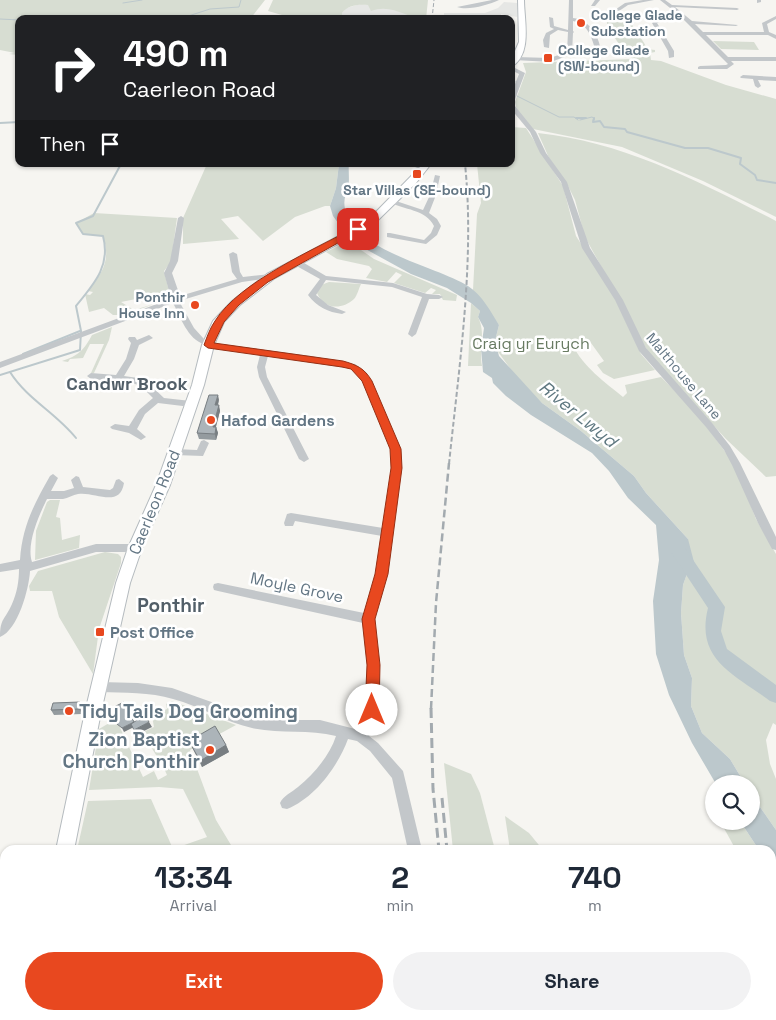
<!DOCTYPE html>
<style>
body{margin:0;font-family:"Space Grotesk",sans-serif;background:#f2f2f3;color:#1f2937;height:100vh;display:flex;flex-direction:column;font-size:19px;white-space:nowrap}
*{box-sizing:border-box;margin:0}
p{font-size:16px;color:#747a83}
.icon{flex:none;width:28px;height:28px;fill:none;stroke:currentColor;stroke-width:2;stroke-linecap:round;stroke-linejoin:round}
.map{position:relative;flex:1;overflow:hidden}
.side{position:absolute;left:0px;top:845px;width:776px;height:175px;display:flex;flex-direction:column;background:#fff;border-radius:15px 15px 0 0;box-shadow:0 1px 4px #0004}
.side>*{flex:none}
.hud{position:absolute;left:15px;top:15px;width:500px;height:152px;border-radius:10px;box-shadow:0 1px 4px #0004;background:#202124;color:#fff;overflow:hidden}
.fabs{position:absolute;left:705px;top:775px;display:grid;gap:10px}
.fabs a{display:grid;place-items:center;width:55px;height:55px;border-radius:50%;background:#fff;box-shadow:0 1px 4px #0004;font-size:25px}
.pin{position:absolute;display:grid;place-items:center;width:42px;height:42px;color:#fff;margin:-21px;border-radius:10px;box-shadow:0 2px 8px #0006}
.me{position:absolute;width:55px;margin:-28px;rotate:0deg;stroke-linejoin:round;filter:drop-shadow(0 0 4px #0008)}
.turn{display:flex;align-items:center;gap:18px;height:105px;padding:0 25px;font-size:22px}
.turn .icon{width:65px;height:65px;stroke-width:2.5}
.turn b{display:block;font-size:35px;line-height:42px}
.then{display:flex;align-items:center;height:48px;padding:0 25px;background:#0003;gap:10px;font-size:19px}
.eta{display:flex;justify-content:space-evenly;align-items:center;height:85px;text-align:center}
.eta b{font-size:30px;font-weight:800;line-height:35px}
.cta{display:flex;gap:10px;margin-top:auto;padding:10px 25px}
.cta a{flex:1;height:58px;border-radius:30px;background:#e8481f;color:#fff;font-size:20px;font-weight:800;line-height:58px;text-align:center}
.cta a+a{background:#f2f2f3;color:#1f2937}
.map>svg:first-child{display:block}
.built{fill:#e6e7e5}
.green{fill:#d7ddd2}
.water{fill:#bcc8cc}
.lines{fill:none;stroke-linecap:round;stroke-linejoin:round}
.stream-far1{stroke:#bcc8cc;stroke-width:1}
.stream{stroke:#bcc8cc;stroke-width:2}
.river{fill:#bcc8cc;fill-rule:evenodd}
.secondary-casing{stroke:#b5bbbf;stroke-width:2}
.minor{fill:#c3c7ca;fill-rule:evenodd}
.secondary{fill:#fff;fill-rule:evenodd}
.rail-far3{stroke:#a3aaaf;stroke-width:1;stroke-dasharray:4 2;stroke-linecap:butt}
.rail-far2{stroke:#a3aaaf;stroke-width:2;stroke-dasharray:5 2.5;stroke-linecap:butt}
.rail-far1{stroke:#a3aaaf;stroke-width:2.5;stroke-dasharray:8 4;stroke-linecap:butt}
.rail{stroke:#a3aaaf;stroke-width:3;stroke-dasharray:10 5;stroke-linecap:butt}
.wall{fill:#949b9f}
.shaded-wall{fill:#787e82}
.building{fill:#acb4b9;stroke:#787e82}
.route{fill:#e8481f;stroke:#972f14}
.poi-dot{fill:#e8481f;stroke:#fff;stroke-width:2}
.labels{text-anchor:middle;stroke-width:5;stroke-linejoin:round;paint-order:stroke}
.far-poi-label{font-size:14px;font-weight:bold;fill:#637684;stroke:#fff;text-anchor:start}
.far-street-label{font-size:14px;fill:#637684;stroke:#fff}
.park-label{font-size:16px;fill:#687b62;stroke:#fff}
.poi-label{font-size:16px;font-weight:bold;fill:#637684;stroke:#fff;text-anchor:start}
.street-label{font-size:16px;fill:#637684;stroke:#fff}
.neighbourhood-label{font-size:18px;font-weight:bold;fill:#525f69;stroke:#fff}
.water-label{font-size:18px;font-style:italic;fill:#5f7881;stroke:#fff}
.quarter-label{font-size:19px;font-weight:bold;fill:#525f69;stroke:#fff}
.near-poi-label{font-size:19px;font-weight:bold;fill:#637684;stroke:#fff;text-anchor:start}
</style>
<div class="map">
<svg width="776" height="1020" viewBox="0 0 776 1020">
<rect width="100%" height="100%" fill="#f6f5f1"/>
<g class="built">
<polygon points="504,2 517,3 517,17 501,14 501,19 444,19 444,13 485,13 498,8"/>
<polygon points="361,4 397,9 416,19 343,19 342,13 346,8"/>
</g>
<g class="green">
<polygon points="0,0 265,0 250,19 19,19 19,55 9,54 15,53 0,50"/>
<path d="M273,0H428L426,19C406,19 393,3 371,11L368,5C358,4 348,5 342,13L343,19H296L268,11Z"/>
<path d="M614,21L632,24C634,33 644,39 647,49L655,50V52L650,53L651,60L661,61L726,85L776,99V217L703,181L622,147L533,129L517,111L515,102L526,72L523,63L633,59L624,52L615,38L620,37L614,28L607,25V22Z"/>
<polygon points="713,41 754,42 759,50 721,49"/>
<path d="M511,127L526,128L563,186L576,236L612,292L641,354L655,370L614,379L603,373L597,365L604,361L591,343L573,345C582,366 606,383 623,397L627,393L625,385L661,377L696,412L729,457L737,471L756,519L776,554V725L773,723L766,740L770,764L776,779V830L751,794V784H745L730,759L702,733L691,706L692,678L684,655L681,613L683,585L688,571V539L646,493L634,476L581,431L542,403L523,386L496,349L495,341L499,325L473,290L477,214L481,203L477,164H511Z"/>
<path d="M538,133C624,142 700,182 776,221V476L766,477L726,439L652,359L585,237L575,200L567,184L549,158Z"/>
<polygon points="207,164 339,164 336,188 330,206 325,206 295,217 263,241 238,216 221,219 239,239 183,244 183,218"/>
<path d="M94,213L177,218L171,262L164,271L171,299L166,301L161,294L121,302L134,310L154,304L124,315H113L104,308L89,312L85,294L90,295L93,292L88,291C103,272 111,260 103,236L83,234L76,223Z"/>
<polygon points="348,241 374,259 457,295 456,301 443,300 440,294 432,294 436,290 431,288 425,293 394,283 402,275 396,272 387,282 366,278 372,269 369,266 337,259 326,252"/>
<path d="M329,282L361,284C359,288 357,296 354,299C342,310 324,310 317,293L321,285Z"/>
<path d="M471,303L480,311L478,317C486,333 479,348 482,366H468Z"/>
<path d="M112,327L109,340L94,373H91L104,344H90L83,358L70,359L68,362L62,361C78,356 84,350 92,335Z"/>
<polygon points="50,500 60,500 56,517 60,518 62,540 80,535 79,548 35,560 36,531 47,502"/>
<polygon points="105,552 118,554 121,557 121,563 99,629 93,674 59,617 52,591 30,591 29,586 38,571"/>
<path d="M172,701L236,725L190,750L216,820L234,850H77L88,801L151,799L173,849L207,837L183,789L159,787L89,790L99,729L116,719L143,777L154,771L158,780L167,775C161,760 150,748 143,732L154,727L152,716L167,709L166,704Z"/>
<polygon points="444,763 471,774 480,793 495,850 453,850"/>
<polygon points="505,816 529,833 543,850 510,850"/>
<polygon points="720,821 740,821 759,850 736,850"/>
<polygon points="771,866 776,872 776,960 771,954"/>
</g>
<g class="water">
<path d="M339,164H349C348,171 350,180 348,187C346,195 343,199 345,209C354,251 436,266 468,286C482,295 491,312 499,325L495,341L499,356L542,403L581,431L634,476L646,493L688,539L695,566L688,571L683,585L681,613L684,655L692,678L691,706L702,733L730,759L745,784H716L692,743L669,695L656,654L653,601L659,560L656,525L628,498L609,471L592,453L531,415L506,396L493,383L492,378L483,372L481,348L484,328L478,317L480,311L471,303L447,288L411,274L351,241L333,216L330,206L336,188Z"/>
<polygon points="751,794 776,830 776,872 771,866 771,850 759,850 740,821 751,821"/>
</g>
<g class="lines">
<g class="stream-far1">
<polyline points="123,3 142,0"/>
<polyline points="437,16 437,19"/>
<polyline points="0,19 19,20"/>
<polyline points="32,19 51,19"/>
<polyline points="179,19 210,9 239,7 241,0"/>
<polyline points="511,80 515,81 512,93"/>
<polyline points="517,96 559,117 574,117 578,120"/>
<polyline points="580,120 592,117 595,119 593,120"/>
</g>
<g class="stream">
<polyline points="576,118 586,118"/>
<polyline points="594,118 593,122 600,121 604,127 625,129 627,132 685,148 708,148 741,158 740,164 755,175 757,180 776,183"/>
<polyline points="0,123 19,122"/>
<polyline points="23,354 80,331"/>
<path d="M10,372C27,399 56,413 76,438"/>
<path d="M0,375L80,350L81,331L76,306C94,284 111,266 103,236L83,234L76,223L93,216L121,164"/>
</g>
<path class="river" d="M679,546L685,548L725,607L721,631L727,649L776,685V703L770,701C734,674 695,660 708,608L671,552L673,548Z"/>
<g class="secondary-casing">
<g id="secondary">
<path d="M518,0H524C524,20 533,55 511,67V60L519,42Z"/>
<polygon points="423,164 431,164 416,183 373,225 275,278 240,305 224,322 214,345 204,385 170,485 142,548 130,583 101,712 74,850 56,850 85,712 116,583 128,548 156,485 192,385 202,345 213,321 232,301 267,274 367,221"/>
<polygon points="5,1009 5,1015 24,1015 22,1020 0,1020"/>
</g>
</g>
<g class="minor">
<path d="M492,0H499C488,5 468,11 457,7Z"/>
<path d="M569,0H573V18C590,20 600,37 601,53L596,52C592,39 589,24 573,21V31L574,32L573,33L572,54L551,62L514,60V58L516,57L550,58L567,52L568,32L558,30L550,35L549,48L544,47L543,40L546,33L554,29L550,27L549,17L553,18L554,26L568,30Z"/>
<polygon points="595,0 600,0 595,6 591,6"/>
<polygon points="643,0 654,0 628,5 613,15 609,14 625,3"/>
<polygon points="660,0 665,0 672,5 737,8 739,9 737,10 675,7 692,21 738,25 736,26 695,24 703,32 764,32 762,23 776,16 776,19 767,24 769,32 776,35 776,39 768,35 706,35 728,57 776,57 776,61 731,61 734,64 727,69 698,69 698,67 700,66 726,65 728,64 682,18 663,19 657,23 674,51 674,57 669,58 668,51 652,23 660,17 679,15"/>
<polygon points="757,0 761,0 761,2 757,3"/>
<polygon points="511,66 525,73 514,102 515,106 536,132 546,153 567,182 590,248 623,300 646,348 712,423 730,446 740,463 776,537 776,550 772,549 758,523 732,465 724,450 706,427 639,351 615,300 582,248 561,182 540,153 530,132 511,109 511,94 519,74 511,70"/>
<polygon points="743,75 776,77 776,81 758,80 761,86 758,88 755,86 753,79 741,78 740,77"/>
<polygon points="408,164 416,164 427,169 422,170"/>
<path d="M435,175L440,176L436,195L429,213L437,219L441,226L437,235L426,244L387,237V233H390L424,240L431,233L434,226C426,209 403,210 390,202L393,200L423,210L430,195Z"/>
<path d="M181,216L184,218L178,261L172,273L180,296L237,279L232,272L229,254L233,252L237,254L240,272L243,277L271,274L275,276L271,278L242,282L179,301L194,328L204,339L212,341L213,343L311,356L355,364L367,373L401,449L402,468L387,574L374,619L379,665L378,717L369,736L378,743L403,771L422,850H408L392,778L370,751L357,741L348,739C338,766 315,798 287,809L282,808L280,803C283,796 292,792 298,787C314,774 330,755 336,736C309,729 280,734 252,728C225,722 200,706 173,699C150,692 124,693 100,692L96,691L94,687L96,683L100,682L138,683L172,688L251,716L278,720H320L359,730L366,717L367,665L363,623L218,591L214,590L213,587L214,584L218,583L364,613L377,574L382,536L295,521L293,526H285L284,523L287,514L291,513L383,528L392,468L391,449L360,375L352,369L268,356L265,367L267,377L309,459L304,462L299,459L259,377L257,367L260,355L208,348L205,347L204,344C188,340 180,316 173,303L0,368V362L173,298L169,291L164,273L170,261L178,218Z"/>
<path d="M293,260H299L326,276L393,283L427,294L439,295L443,297L439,299H429L416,334L412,337L408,334L422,297L392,287L326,280L316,295L328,305L346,312L342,314C328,312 317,307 308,295L320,279L293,264Z"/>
<polygon points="149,335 153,338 139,345 134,359 124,376 138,378 148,383 164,398 191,401 195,404 191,407 158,403 145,414 137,429 146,437 141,440 129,433 112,429 110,427 115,424 129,426 139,410 153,398 142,387 133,383 91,379 87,376 91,373 116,375 126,359 131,343 128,339 129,337 135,337 137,340"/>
<polygon points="204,440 209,443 203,456 175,455 170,452 175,449 197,450 201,441"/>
<path d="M53,474L58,478L51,491H64L74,488L71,480L76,476L79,477L83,487L110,490L113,488L116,480L119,479L124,483C120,509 94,491 78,494C73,495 68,498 63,499C58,499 52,499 47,499C39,515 26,544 32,562L96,544H135L139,545L140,548L139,551L135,552H96L30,571C29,589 18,630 0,637C0,618 5,620 12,604C17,593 19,581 19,569L0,572V564L20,560C22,527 34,504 50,476Z"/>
<polygon points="137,1015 159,1015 157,1020 135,1020"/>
<polygon points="241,1015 257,1015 259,1020 243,1020"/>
<polygon points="438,1015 454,1015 455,1020 439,1020"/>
</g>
<use href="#secondary" class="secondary"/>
<polyline class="rail-far3" points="432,19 434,0"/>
<path class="rail-far2" d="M449,464C459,367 475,260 465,164"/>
<polyline class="rail-far1" points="431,709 436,603 449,463"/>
<g class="rail">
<polyline points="431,708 433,789 439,850"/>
<polyline points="442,798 447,850"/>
<polyline points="466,1015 467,1020"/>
<polyline points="474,1015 475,1020"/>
</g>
</g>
<g class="wall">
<polygon points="219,400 218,405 220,411 216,427 218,433 216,440 199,439 197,433"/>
<polygon points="80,702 83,707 82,714 54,715 51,710"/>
<polygon points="189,741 226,745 229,752 202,767"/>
</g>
<g class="shaded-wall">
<polygon points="218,395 219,400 216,410 215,405"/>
<polygon points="219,405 220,411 214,433 213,427"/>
<polygon points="216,427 218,433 216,440 215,434"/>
<polygon points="80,702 83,707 82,714 79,709"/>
<polygon points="134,722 136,726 124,732 122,728"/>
<polygon points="149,722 152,727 136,735 134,730"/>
<polygon points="226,745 229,752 202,767 200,761"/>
</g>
<g class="building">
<polygon points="209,395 218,395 215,405 219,405 213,427 216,427 215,434 197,433"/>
<polygon points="80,702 79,709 51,710 53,703"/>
<polygon points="124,702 134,722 122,728 117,724 114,707"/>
<polygon points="145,715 149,722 134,730 131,724"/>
<polygon points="215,726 226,745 200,761 189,741"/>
</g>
<path class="route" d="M356,227L363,229L268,282L239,305L224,322L214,343L343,361C357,365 364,368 372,381L401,449L402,468L388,574L375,619L380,665L379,710L377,715L372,717L367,715L365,710L367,665L362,619L375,574L391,468L390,449L362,381L351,369L342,367L208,348L204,345C207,337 210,328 215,321C239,282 315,249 356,227Z"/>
<g class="poi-dot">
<circle cx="581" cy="23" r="5"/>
<rect x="543" y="53" width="10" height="10" rx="2.5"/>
<rect x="412" y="169" width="10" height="10" rx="2.5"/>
<circle cx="195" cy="305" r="5"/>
<circle cx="211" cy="420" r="5"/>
<rect x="95" y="627" width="10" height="10" rx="2.5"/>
<circle cx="69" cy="711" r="5"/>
<circle cx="210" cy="750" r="5"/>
</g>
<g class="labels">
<g class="far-poi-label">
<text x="591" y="20">College Glade<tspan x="591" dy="16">Substation</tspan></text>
<text x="558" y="55">College Glade<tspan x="558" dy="16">(SW-bound)</tspan></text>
<text x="417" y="195" text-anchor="middle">Star Villas (SE-bound)</text>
<text x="185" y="302" text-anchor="end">Ponthir<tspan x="185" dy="16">House Inn</tspan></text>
</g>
<g class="far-street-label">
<text transform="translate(684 376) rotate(50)" y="5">Malthouse Lane</text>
</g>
<g class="park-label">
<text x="531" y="349">Craig yr Eurych</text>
</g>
<g class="poi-label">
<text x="221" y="426">Hafod Gardens</text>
<text x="110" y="638">Post Office</text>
</g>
<g class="street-label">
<text transform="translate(154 502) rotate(-68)" y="6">Caerleon Road</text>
<text transform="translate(297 587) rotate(12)" y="6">Moyle Grove</text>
</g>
<g class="neighbourhood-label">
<text x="127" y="390">Candwr Brook</text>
</g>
<g class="water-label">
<text transform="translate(578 414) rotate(39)" y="6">River Lwyd</text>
</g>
<g class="quarter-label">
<text x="171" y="612">Ponthir</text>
</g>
<g class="near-poi-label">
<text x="79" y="718">Tidy Tails Dog Grooming</text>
<text x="200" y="746" text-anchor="end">Zion Baptist<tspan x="200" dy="22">Church Ponthir</tspan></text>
</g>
</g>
</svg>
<div class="fabs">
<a><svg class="icon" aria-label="search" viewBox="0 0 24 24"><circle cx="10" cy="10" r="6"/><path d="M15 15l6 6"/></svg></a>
</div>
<div class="pin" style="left:358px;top:229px;background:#d93025"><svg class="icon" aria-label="arrive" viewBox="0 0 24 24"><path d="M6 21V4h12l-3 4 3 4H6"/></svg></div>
<svg class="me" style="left:372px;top:710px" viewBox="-20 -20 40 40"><circle r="19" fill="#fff"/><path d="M0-13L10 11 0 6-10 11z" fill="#e8481f"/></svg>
<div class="hud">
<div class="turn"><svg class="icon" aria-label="right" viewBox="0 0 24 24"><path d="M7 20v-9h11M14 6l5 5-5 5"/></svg><div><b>490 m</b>Caerleon Road</div></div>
<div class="then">Then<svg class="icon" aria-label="arrive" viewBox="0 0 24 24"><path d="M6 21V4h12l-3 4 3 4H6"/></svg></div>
</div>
<section class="side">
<div class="eta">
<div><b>13:34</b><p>Arrival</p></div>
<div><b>2</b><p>min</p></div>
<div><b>740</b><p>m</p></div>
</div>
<div class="cta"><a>Exit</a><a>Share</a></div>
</section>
</div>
